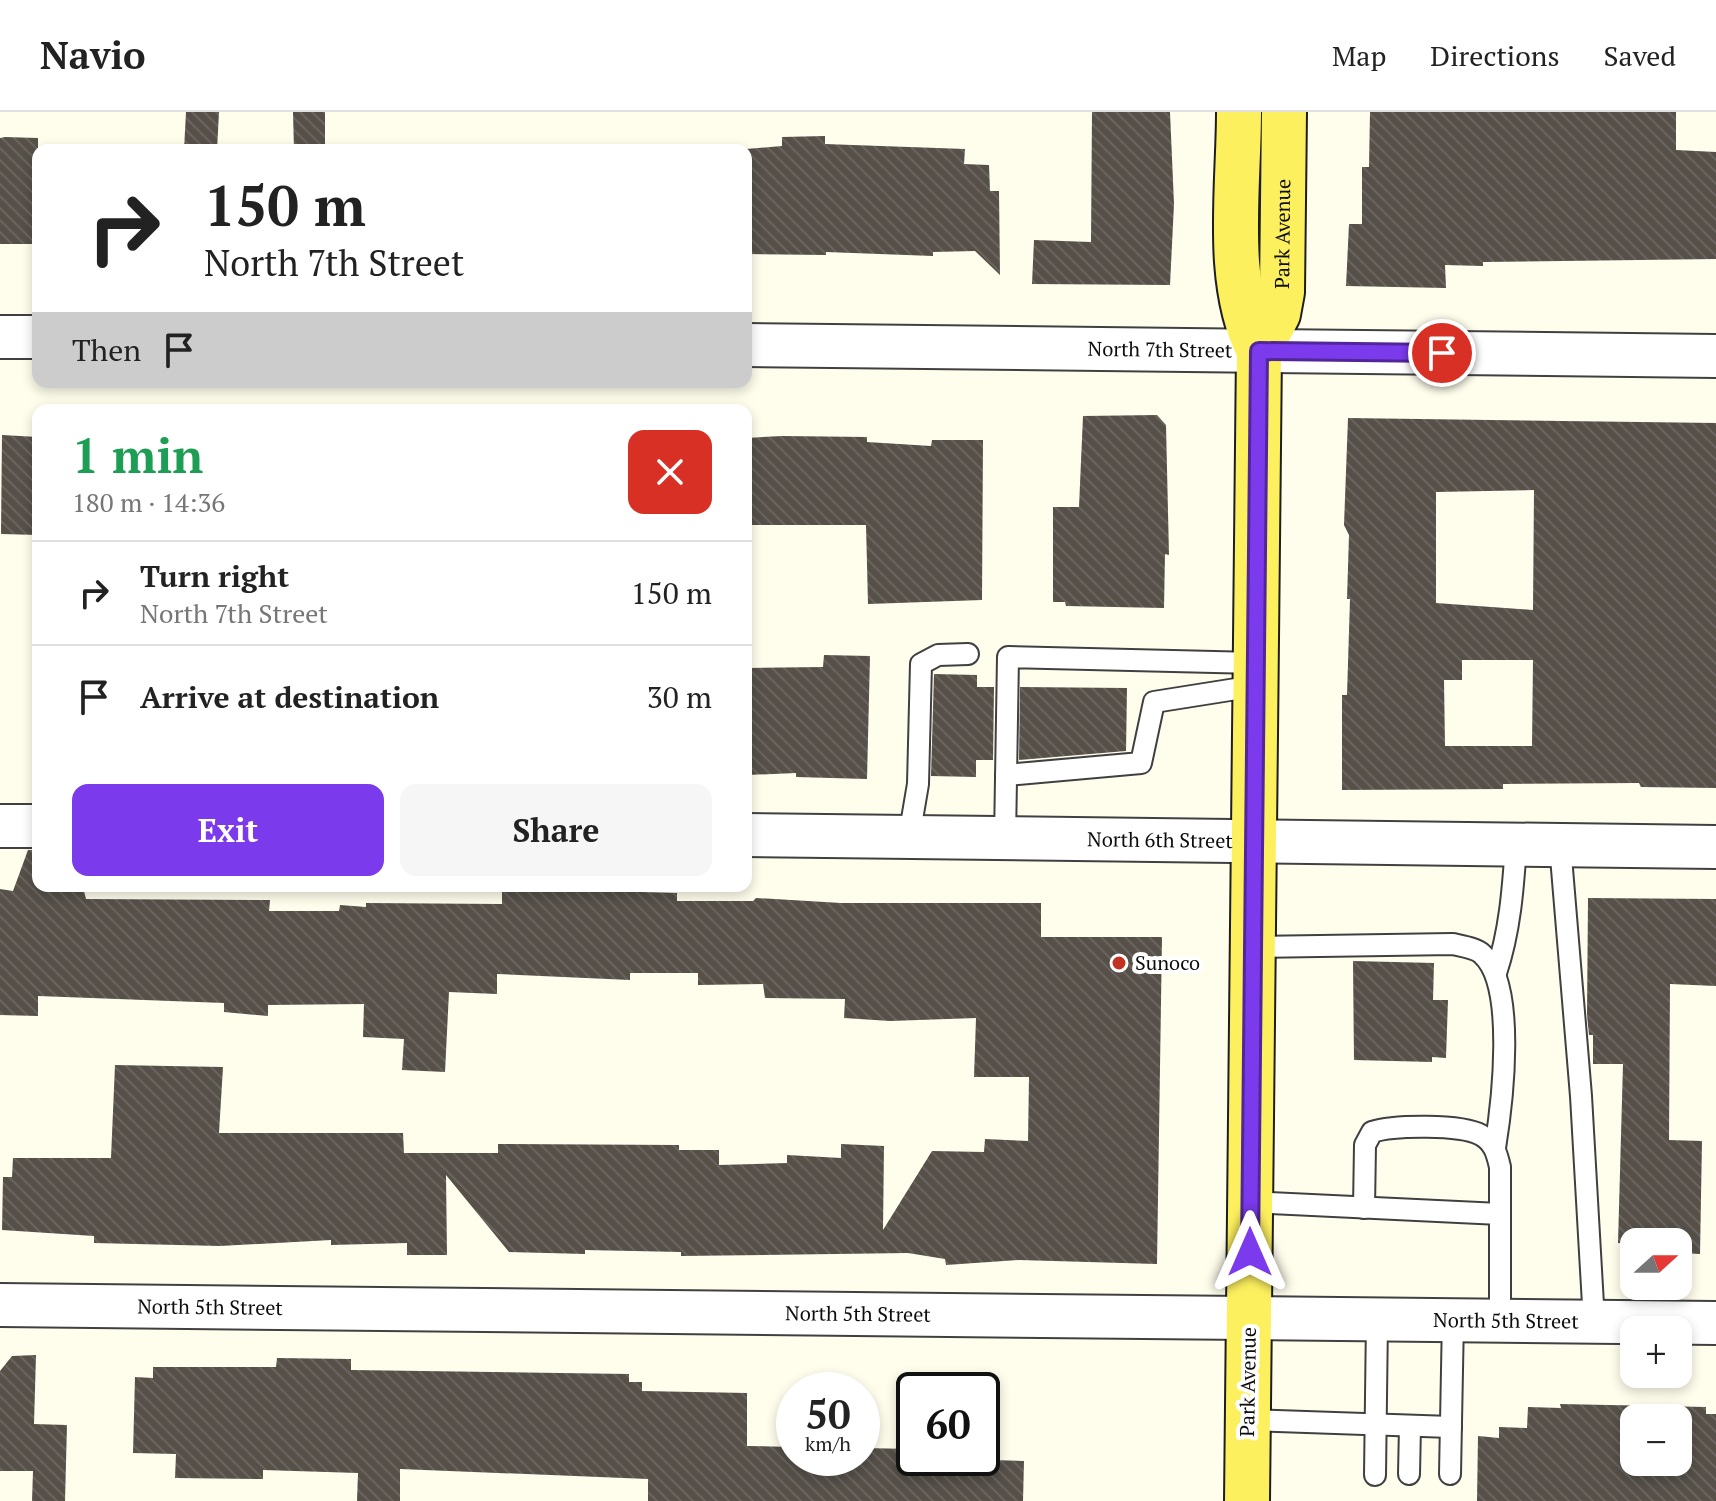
<!DOCTYPE html>
<meta charset="utf-8">
<style>
body{margin:0;font-family:"PT Serif",serif;background:#f6f6f6;color:#222;height:100vh;display:flex;flex-direction:column;font-size:30px;white-space:nowrap}
*{box-sizing:border-box;margin:0}
p{font-size:26px;color:#767676}
.icon{flex:none;width:44px;height:44px;fill:none;stroke:currentColor;stroke-width:2;stroke-linecap:round;stroke-linejoin:round}
.map{position:relative;flex:1;overflow:hidden}
.sheet{position:absolute;left:32px;top:292px;width:720px;height:488px;display:flex;flex-direction:column;background:#fff;border-radius:16px;box-shadow:0 4px 12px #0003}
.sheet>*{flex:none}
.hud{position:absolute;left:32px;top:32px;width:720px;height:244px;border-radius:16px;box-shadow:0 4px 12px #0003;background:#fff;color:#222;overflow:hidden}
.needle{width:52px;rotate:69deg}
.controls{position:absolute;left:1620px;top:1116px;display:grid;gap:16px}
.controls a{display:grid;place-items:center;width:72px;height:72px;border-radius:16px;background:#fff;box-shadow:0 4px 12px #0003;font-size:40px}
.speed{position:absolute;left:776px;top:1260px;display:flex;gap:16px;font-size:40px;font-weight:700;text-align:center}
.speed>*{display:grid;place-content:center;width:104px;height:104px;border-radius:50%;background:#fff;box-shadow:0 4px 12px #0003;line-height:1}
.speed small{font-size:20px;font-weight:400}
.speed .limit{border:4px solid #111;border-radius:12px;background:#fff;color:#111}
.pin{position:absolute;display:grid;place-items:center;width:68px;height:68px;color:#fff;margin:-34px;border:4px solid #fff;border-radius:50%;box-shadow:0 2px 8px #0007}
.me{position:absolute;width:88px;margin:-44px;rotate:0deg;stroke-linejoin:round;filter:drop-shadow(0 0 6px #0008)}
.turn{display:flex;align-items:center;gap:28px;height:168px;padding:0 40px;font-size:36px}
.turn .icon{width:104px;height:104px;stroke-width:2.5}
.turn b{display:block;font-size:56px;line-height:68px}
.then{display:flex;align-items:center;height:76px;padding:0 40px;background:#0003;gap:16px;font-size:30px}
.round{display:grid;place-items:center;flex:none;width:84px;height:84px;border-radius:16px;background:#f6f6f6}
.summary{display:flex;align-items:center;justify-content:space-between;height:136px;padding:0 40px}
h1{font-size:48px;font-weight:700;line-height:60px;color:#1e9e55}
.action{display:flex;gap:16px;margin-top:auto;padding:16px 40px}
.action a{flex:1;height:92px;border-radius:16px;background:#7c3aed;color:#fff;font-size:32px;font-weight:700;line-height:92px;text-align:center}
.action a+a{background:#f6f6f6;color:#222}
ul{padding:0;list-style:none}
li{display:flex;align-items:center;gap:24px;height:104px;padding:0 40px;border-top:2px solid #e0e0e0}
li div{flex:1}
li b{display:block;font-size:30px}
li em{font-style:normal}
header{display:flex;align-items:center;gap:48px;box-sizing:border-box;height:112px;padding:0 40px;background:#fff;border-bottom:2px solid #e0e0e0}
header strong{font-size:38px}
nav{display:flex;gap:44px;margin-inline-start:auto;font-size:28px}
.map>svg:first-child{display:block}
.building{fill:url(#building-back-hatch);fill-rule:evenodd}
.lines{fill:none;stroke-linecap:round;stroke-linejoin:round}
.service-casing{stroke:#404040;stroke-width:24}
.minor-casing{stroke:#404040;stroke-width:46}
.primary-casing{stroke:#1e1e1e;stroke-width:48}
.service{stroke:#fff;stroke-width:20}
.minor{stroke:#fff;stroke-width:42}
.primary{stroke:#fdf05f;stroke-width:44}
.route-casing{stroke:#51269a;stroke-width:20}
.route{stroke:#7c3aed;stroke-width:14}
.poi-dot{fill:#c23220;stroke:#fff;stroke-width:3}
.labels{text-anchor:middle;stroke-width:8;stroke-linejoin:round;paint-order:stroke}
.street-label{font-size:20px;fill:#0d0d0d;stroke:#fff}
.poi-label{font-size:20px;fill:#0d0d0d;stroke:#fff;text-anchor:start}
</style>
<header>
<strong>Navio</strong>
<nav><a>Map</a><a>Directions</a><a>Saved</a></nav>
</header>
<div class="map">
<svg width="1716" height="1389" viewBox="0 0 1716 1389">
<defs>
<pattern id="building-back-hatch" width="6" height="6" patternUnits="userSpaceOnUse" patternTransform="scale(2)"><rect width="6" height="6" fill="#565049"/><path d="M-1 5l2 2M0 0l6 6M5-1l2 2" fill="none" stroke="#69645f"/></pattern>
</defs>
<rect width="100%" height="100%" fill="#fffeed"/>
<g class="building">
<polygon points="186,0 219,0 217,38 184,38"/>
<polygon points="293,0 325,0 325,38 294,38"/>
<polygon points="1092,0 1170,0 1174,92 1170,173 1032,172 1034,128 1091,130"/>
<polygon points="1370,0 1676,0 1676,38 1716,40 1716,147 1483,150 1483,154 1445,153 1446,176 1346,174 1349,112 1362,112 1362,55 1369,55"/>
<polygon points="825,24 825,32 965,37 964,52 989,53 990,79 999,79 1000,163 975,139 933,140 933,144 826,140 826,143 746,142 746,37 782,34 782,25"/>
<polygon points="5,25 38,26 38,132 0,132 0,26"/>
<polygon points="1157,303 1166,313 1169,443 1165,442 1164,496 1066,494 1065,490 1053,490 1053,395 1079,395 1083,304"/>
<path d="M1348,306L1716,311V676L1641,675L1639,671L1503,672V677L1342,678V583H1347L1350,487H1347L1349,423L1344,413ZM1534,378L1533,498L1436,491V380ZM1462,548H1533L1532,634H1445L1444,568H1462Z"/>
<polygon points="2,323 38,325 38,423 1,422"/>
<polygon points="782,324 867,325 867,330 931,334 932,328 983,328 982,488 868,492 866,413 746,413 746,326"/>
<polygon points="824,543 870,544 867,667 796,665 796,661 747,663 746,556 823,555"/>
<polygon points="934,562 977,563 977,575 994,575 993,648 976,648 976,665 931,664"/>
<polygon points="1020,575 1127,576 1126,639 1019,648"/>
<polygon points="28,738 38,738 40,778 84,779 86,787 270,788 269,799 339,799 340,793 366,795 366,791 502,792 502,776 677,781 677,789 753,789 756,786 841,791 1041,791 1041,825 1162,825 1157,1152 1019,1148 946,1153 945,1147 908,1141 681,1144 681,1140 585,1138 585,1142 509,1140 446,1063 447,1143 407,1143 407,1131 331,1133 331,1128 220,1134 94,1131 94,1124 2,1118 3,1065 12,1065 13,1046 111,1046 115,953 223,955 219,1021 403,1021 404,1041 498,1041 498,1032 679,1033 679,1038 719,1038 719,1053 787,1051 787,1043 841,1046 841,1032 884,1034 883,1118 932,1039 984,1040 985,1027 1028,1029 1029,965 974,965 976,906 890,909 844,906 845,887 765,886 763,872 698,873 698,861 630,861 630,868 497,862 497,882 449,880 445,960 402,958 404,927 363,925 364,892 268,893 268,904 224,900 224,891 38,884 38,904 0,903 0,777 13,779"/>
<polygon points="1588,786 1716,787 1716,874 1670,872 1669,1028 1702,1029 1700,1142 1678,1141 1678,1130 1634,1130 1634,1139 1633,1132 1618,1131 1623,952 1593,952 1593,923 1589,923 1587,903"/>
<polygon points="1353,849 1434,851 1433,888 1448,888 1446,946 1432,945 1432,950 1354,948"/>
<polygon points="36,1243 34,1312 67,1313 65,1389 32,1389 33,1359 0,1359 0,1259 12,1244"/>
<polygon points="277,1246 351,1247 351,1258 629,1262 629,1270 642,1270 642,1279 747,1281 747,1334 794,1335 794,1346 862,1346 862,1336 914,1337 914,1346 1024,1349 1023,1389 648,1389 648,1367 400,1357 400,1389 357,1389 358,1361 263,1358 263,1367 175,1366 176,1342 133,1341 135,1265 153,1266 153,1255 276,1255"/>
<path d="M1560,1292L1706,1295V1302H1716V1389H1477L1478,1324L1499,1326V1315L1527,1316L1528,1295L1561,1296ZM1634,1306H1678V1350H1634Z"/>
</g>
<g class="lines">
<g class="service-casing">
<g id="service">
<polyline points="1006,663 1141,651 1154,590 1255,574"/>
<polyline points="909,725 918,672 921,552 938,543 968,542"/>
<polyline points="1005,727 1008,545 1256,551"/>
<polyline points="1560,733 1581,984 1594,1210"/>
<path d="M1252,835L1453,832C1461,834 1476,836 1482,842C1517,873 1502,993 1495,1036"/>
<path d="M1496,861C1510,819 1513,777 1516,733"/>
<polyline points="1250,1090 1500,1102"/>
<path d="M1364,1096L1365,1033L1372,1020C1393,1013 1461,1012 1481,1023C1494,1030 1497,1042 1500,1055V1209"/>
<polyline points="1248,1308 1451,1315"/>
<polyline points="1409,1362 1410,1314"/>
<polyline points="1450,1362 1453,1206"/>
<polyline points="1375,1363 1377,1207"/>
</g>
</g>
<g class="minor-casing">
<g id="minor">
<polyline points="0,225 38,225"/>
<path id="s1" d="M746,233L1716,244"/>
<polyline points="0,714 38,714"/>
<path id="s2" d="M746,723L1716,735"/>
<path id="s3" d="M0,1193L1716,1211"/>
</g>
</g>
<g class="primary-casing">
<g id="primary">
<path d="M1239,0C1239,76 1224,171 1259,239L1247,1389"/>
<path id="s4" d="M1259,239L1278,202L1282,180L1284,0"/>
</g>
</g>
<use href="#service" class="service"/>
<use href="#minor" class="minor"/>
<use href="#primary" class="primary"/>
</g>
<g class="lines">
<g class="route-casing">
<polyline id="route" points="1250,1140 1259,239 1442,241"/>
</g>
<use href="#route" class="route"/>
</g>
<circle class="poi-dot" cx="1119" cy="851" r="8"/>
<g class="labels">
<g class="street-label">
<text dy="7" stroke="none"><textPath href="#s4" startOffset="122">Park Avenue</textPath></text>
<text dy="7" stroke="none"><textPath href="#s1" startOffset="414">North 7th Street</textPath></text>
<text dy="7" stroke="none"><textPath href="#s2" startOffset="414">North 6th Street</textPath></text>
<text dy="7" stroke="none"><textPath href="#s3" startOffset="210">North 5th Street</textPath></text>
<text dy="7" stroke="none"><textPath href="#s3" startOffset="858">North 5th Street</textPath></text>
<text dy="7" stroke="none"><textPath href="#s3" startOffset="1506">North 5th Street</textPath></text>
<text transform="translate(1248 1270) rotate(-89)" y="7">Park Avenue</text>
</g>
<g class="poi-label">
<text x="1135" y="858">Sunoco</text>
</g>
</g>
</svg>
<div class="controls">
<a><svg class="needle" viewBox="-14 -14 28 28"><path d="M0-13l5 13h-10z" fill="#e53935"/><path d="M0 13l5-13h-10z" fill="#767676"/></svg></a>
<a>+</a>
<a>−</a>
</div>
<div class="speed"><div>50<small>km/h</small></div><div class="limit">60</div></div>
<div class="pin" style="left:1442px;top:241px;background:#d93025"><svg class="icon" aria-label="arrive" viewBox="0 0 24 24"><path d="M6 21V4h12l-3 4 3 4H6"/></svg></div>
<svg class="me" style="left:1250px;top:1140px" viewBox="-20 -20 40 40"><path d="M0-17L14 15 0 8-14 15z" fill="#7c3aed" stroke="#fff" stroke-width="4"/></svg>
<div class="hud">
<div class="turn"><svg class="icon" aria-label="right" viewBox="0 0 24 24"><path d="M7 20v-9h11M14 6l5 5-5 5"/></svg><div><b>150 m</b>North 7th Street</div></div>
<div class="then">Then<svg class="icon" aria-label="arrive" viewBox="0 0 24 24"><path d="M6 21V4h12l-3 4 3 4H6"/></svg></div>
</div>
<section class="sheet">
<div class="summary"><div><h1>1 min</h1><p>180 m · 14:36</p></div><a class="round" style="background:#d93025;color:#fff"><svg class="icon" aria-label="close" viewBox="0 0 24 24"><path d="M6 6l12 12M18 6L6 18"/></svg></a></div>
<ul>
<li><svg class="icon" aria-label="right" viewBox="0 0 24 24"><path d="M7 20v-9h11M14 6l5 5-5 5"/></svg><div><b>Turn right</b><p>North 7th Street</p></div><em>150 m</em></li>
<li><svg class="icon" aria-label="arrive" viewBox="0 0 24 24"><path d="M6 21V4h12l-3 4 3 4H6"/></svg><div><b>Arrive at destination</b></div><em>30 m</em></li>
</ul>
<div class="action"><a>Exit</a><a>Share</a></div>
</section>
</div>
